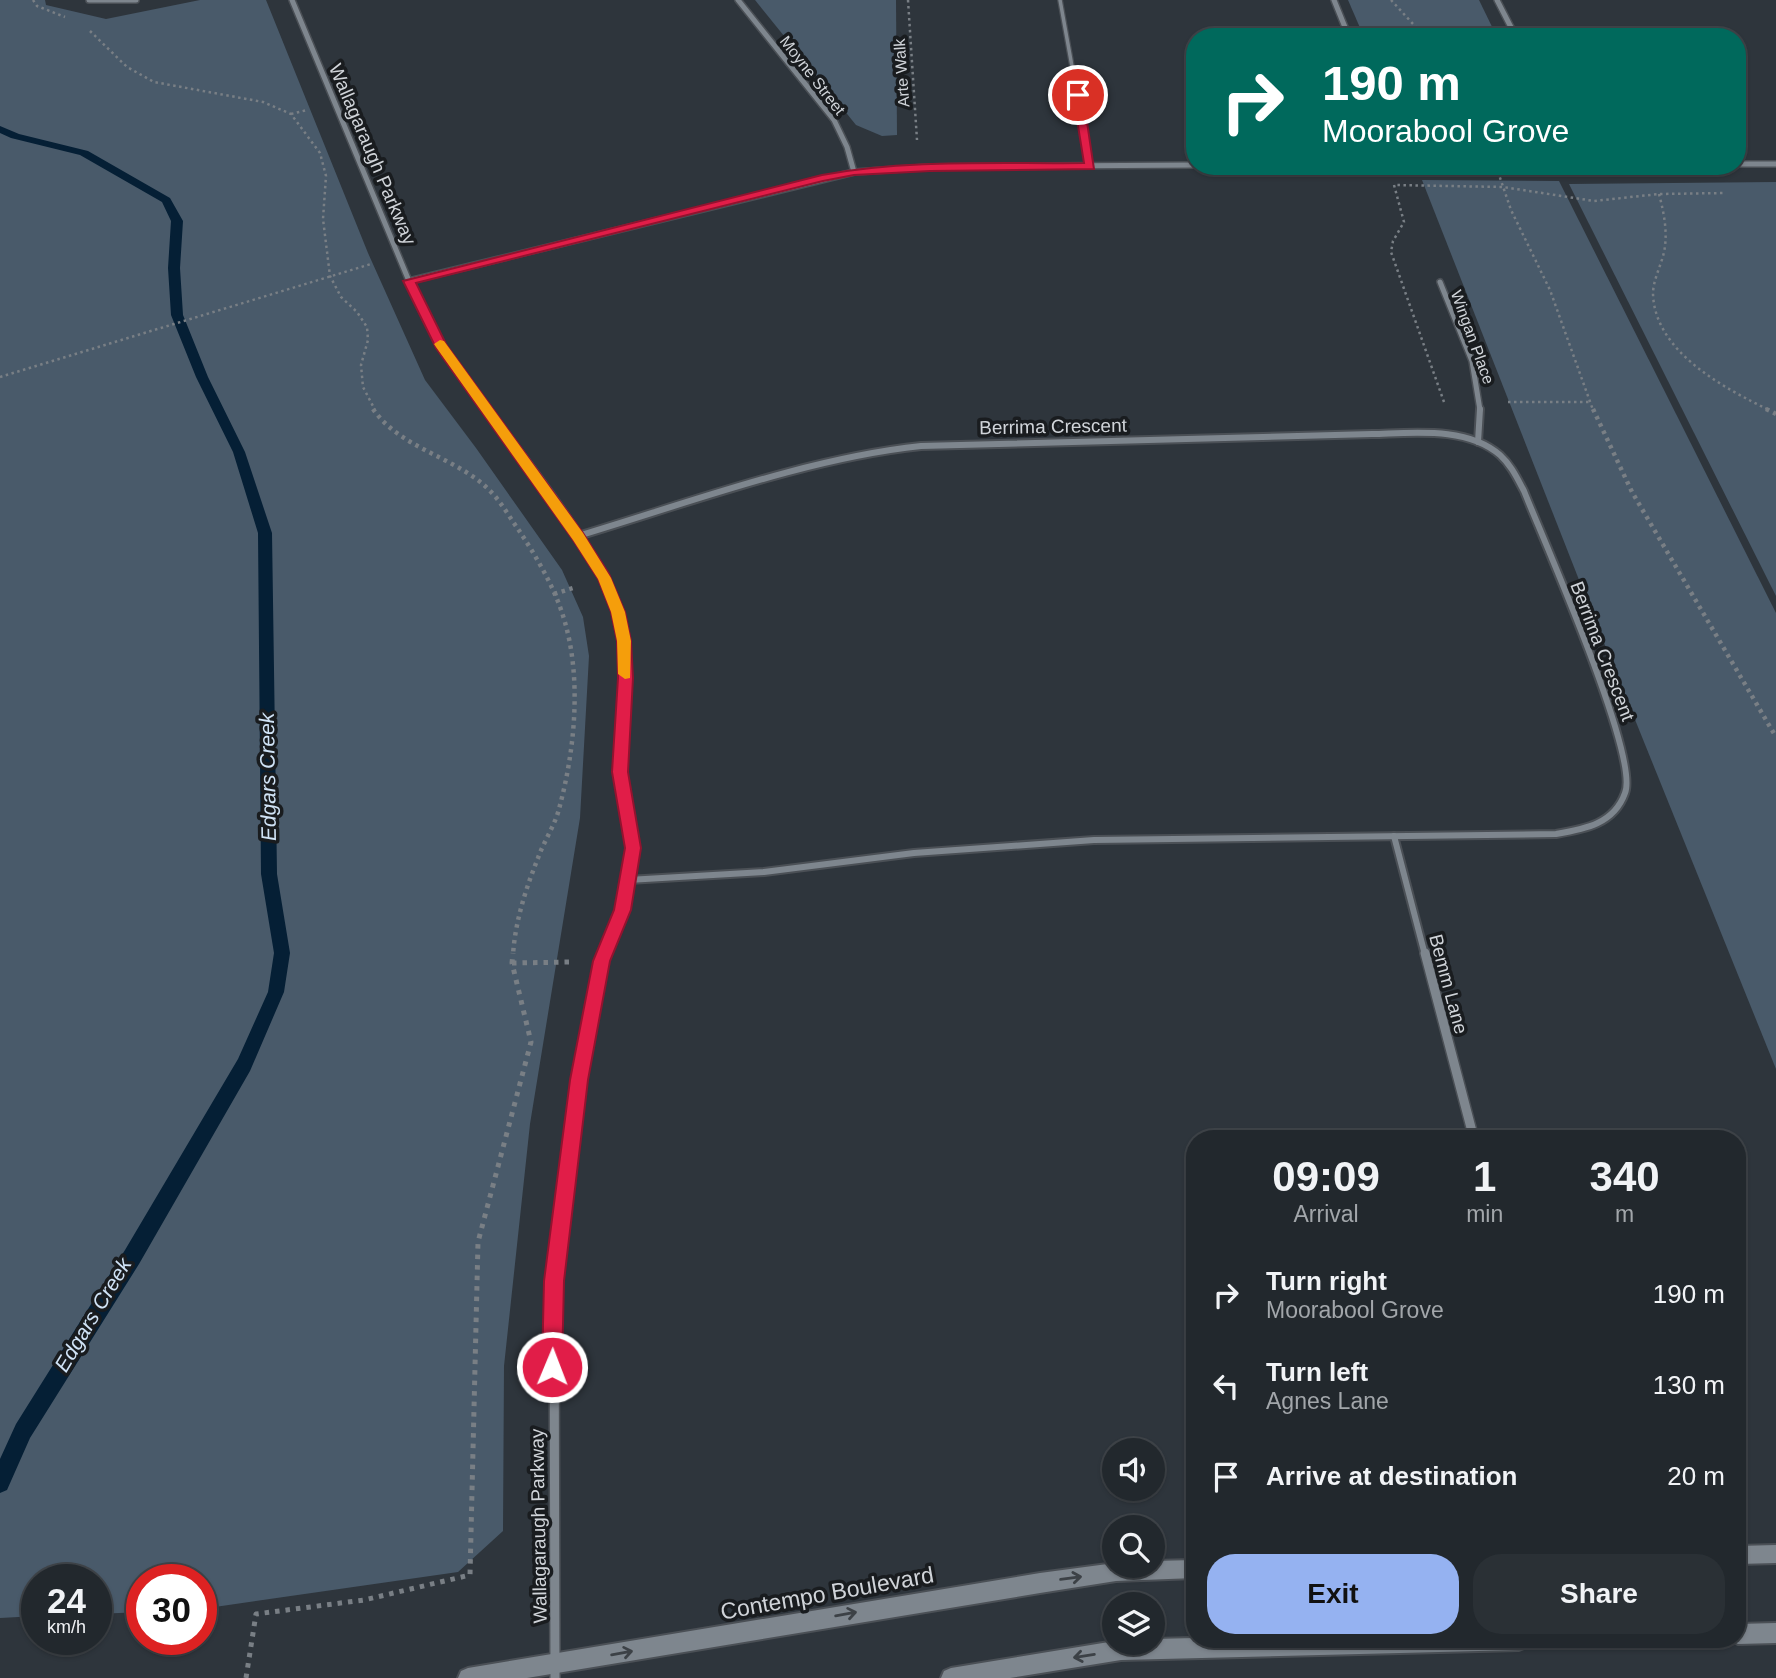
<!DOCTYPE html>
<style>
body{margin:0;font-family:Helvetica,sans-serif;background:#2a3035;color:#f1f3f6;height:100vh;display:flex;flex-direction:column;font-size:26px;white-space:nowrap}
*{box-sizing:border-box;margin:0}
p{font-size:23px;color:#a2a6aa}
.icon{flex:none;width:38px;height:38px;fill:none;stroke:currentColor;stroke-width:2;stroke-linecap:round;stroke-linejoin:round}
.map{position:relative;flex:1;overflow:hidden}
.side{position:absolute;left:1186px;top:1130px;width:560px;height:518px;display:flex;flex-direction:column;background:#22282d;border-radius:28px;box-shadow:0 2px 5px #0004,0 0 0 2px #3f4449}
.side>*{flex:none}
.hud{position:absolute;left:1186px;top:28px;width:560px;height:147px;border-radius:28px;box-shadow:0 2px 5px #0004,0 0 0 2px #3f4449;background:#00695c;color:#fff;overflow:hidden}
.tools{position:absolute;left:1102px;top:1438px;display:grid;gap:14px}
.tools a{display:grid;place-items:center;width:63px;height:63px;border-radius:50%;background:#22282d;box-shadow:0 2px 5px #0004,0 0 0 2px #3f4449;font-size:35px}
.speed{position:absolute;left:21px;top:1564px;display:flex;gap:14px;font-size:35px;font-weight:700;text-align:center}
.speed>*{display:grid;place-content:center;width:91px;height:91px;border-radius:50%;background:#22282d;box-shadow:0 2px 5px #0004,0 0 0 2px #3f4449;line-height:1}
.speed small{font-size:18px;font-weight:400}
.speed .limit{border:10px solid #d22;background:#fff;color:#111}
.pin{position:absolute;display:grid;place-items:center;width:60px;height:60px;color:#fff;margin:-30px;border:4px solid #fff;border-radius:50%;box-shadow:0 2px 7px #0007}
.me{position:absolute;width:77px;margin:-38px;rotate:1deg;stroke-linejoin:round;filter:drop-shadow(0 0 5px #0008)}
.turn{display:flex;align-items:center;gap:24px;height:147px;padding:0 21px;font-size:32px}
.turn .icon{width:91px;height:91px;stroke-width:2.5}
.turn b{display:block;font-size:49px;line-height:60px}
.eta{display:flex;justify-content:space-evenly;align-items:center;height:119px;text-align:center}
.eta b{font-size:42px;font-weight:600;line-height:49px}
.primary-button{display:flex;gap:14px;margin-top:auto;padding:14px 21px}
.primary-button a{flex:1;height:80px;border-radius:28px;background:#95b2f1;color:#111;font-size:28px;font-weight:600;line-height:80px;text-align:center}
.primary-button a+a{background:#2a3035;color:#f1f3f6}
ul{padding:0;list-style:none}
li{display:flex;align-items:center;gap:21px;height:91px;padding:0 21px}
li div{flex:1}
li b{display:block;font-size:26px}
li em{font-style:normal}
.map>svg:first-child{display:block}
.green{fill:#495a6a}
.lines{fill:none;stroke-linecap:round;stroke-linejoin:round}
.stream{fill:#051f35;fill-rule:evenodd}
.lane-casing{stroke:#4b5056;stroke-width:6}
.street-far2-casing{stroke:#4b5056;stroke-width:8}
.street-far1-casing{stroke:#4b5056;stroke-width:10}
.street-casing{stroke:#4b5056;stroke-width:12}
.secondary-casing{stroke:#4b5056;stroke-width:4}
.path-far2{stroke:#797f85;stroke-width:2.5;stroke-dasharray:2.5 3.5;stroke-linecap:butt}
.path-far1{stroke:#797f85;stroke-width:4.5;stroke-dasharray:3.5 4.5;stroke-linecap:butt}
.path{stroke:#797f85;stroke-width:5;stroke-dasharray:4.5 6;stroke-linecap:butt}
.lane{stroke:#7e868e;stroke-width:3.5}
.street-far2{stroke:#7e868e;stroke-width:5}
.street-far1{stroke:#7e868e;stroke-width:6}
.street{stroke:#7e868e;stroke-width:9}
.secondary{fill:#7e868e;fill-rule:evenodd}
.oneway{stroke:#3c4146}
.route{fill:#e11d48;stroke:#92132f;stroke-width:2}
.slow{fill:#f59e0b}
.labels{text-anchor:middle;stroke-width:7;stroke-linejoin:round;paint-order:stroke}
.far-street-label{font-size:16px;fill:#d0d4d9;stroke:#191c1f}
.street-label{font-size:19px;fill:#d0d4d9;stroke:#191c1f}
.water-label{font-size:21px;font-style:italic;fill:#d0e3f6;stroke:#191c1f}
.near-street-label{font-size:23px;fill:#d0d4d9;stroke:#191c1f}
</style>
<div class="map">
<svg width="1776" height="1678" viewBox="0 0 1776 1678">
<rect width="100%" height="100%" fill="#2e353c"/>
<g class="green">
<polygon points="0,0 45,0 46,5 106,19 200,0 266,0 368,253 425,380 476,448 562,570 583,617 589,656 580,818 530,1124 504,1366 503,1531 458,1572 201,1609 201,1580 142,1580 142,1612 96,1614 96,1580 37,1580 37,1616 0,1618"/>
<polygon points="755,0 896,0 897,135 882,136 856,125"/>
<polygon points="1348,0 1479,0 1497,37 1364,37"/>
<polygon points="1422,180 1559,181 1776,613 1776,1069 1594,618"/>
<polygon points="1776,182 1776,596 1569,184"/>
</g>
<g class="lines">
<polygon class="stream" points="0,126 19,134 88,151 170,198 183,221 180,268 183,315 208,377 245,452 272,533 277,874 290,953 284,992 250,1071 139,1264 30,1438 7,1490 0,1493 0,1459 16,1424 125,1250 238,1059 268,992 274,953 261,874 258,533 233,452 196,377 171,315 168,268 171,221 162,202 80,155 11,138 0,133"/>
<g class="lane-casing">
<polyline id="lane" points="1060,0 1090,166"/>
</g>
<g class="street-far2-casing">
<g id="street-far2">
<polyline points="89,0 136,0"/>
<polyline points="292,0 409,281 441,345 488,410"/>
<polyline points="738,0 834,120 847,147 854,172"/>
<polyline points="1334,0 1349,37"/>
<polyline points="1497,0 1516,37"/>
<polyline points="1738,164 1776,164"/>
<polyline points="409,281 854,172 930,167 1195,165"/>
<polyline points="1440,282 1472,361 1480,410"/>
</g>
</g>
<g class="street-far1-casing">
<g id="street-far1">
<path d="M487,409C531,470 615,566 624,641C629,685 616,730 620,774C623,798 632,823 633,847C634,881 616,924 604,955"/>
<polyline points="1478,442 1480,409"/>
<path d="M578,536C688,503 808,458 921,446L1372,434C1412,433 1467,426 1500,455C1511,465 1517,478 1524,491C1543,539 1640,757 1625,793C1614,824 1585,829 1556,834L1094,840L914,853L764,872L628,880"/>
<polyline points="1394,836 1425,955"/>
</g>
</g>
<g class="street-casing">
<g id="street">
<polyline points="1425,953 1474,1139"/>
<polyline points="555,1678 554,1281 579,1080 591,1011 605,953"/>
</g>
</g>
<g class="secondary-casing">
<g id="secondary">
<polygon points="1776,1545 1776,1563 1738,1564 1738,1546"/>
<polygon points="1195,1560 1195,1578 1116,1581 1040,1593 527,1678 458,1678 461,1671 468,1668 1040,1573 1115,1563 1115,1566 1153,1566 1153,1561"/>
<polygon points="1776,1623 1776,1643 1738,1644 1731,1640 1738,1640 1738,1624"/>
<polygon points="1195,1638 1195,1640 1529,1640 1526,1647 1519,1650 1121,1660 1010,1678 941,1678 944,1671 951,1668 1115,1641 1115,1643 1153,1643 1153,1639"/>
</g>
</g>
<g class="path-far2">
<polyline points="33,0 37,6 65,17"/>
<polyline points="908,0 917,140"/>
<polyline points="1391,0 1425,37"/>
<polyline points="90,31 127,67 154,82 263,102 291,114 320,153 326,176 323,219 330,276 341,297 357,312 367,327 368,340 361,365 363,387 375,410"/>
<polyline points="291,114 307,110"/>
<polyline points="1496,166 1511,210 1550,290 1593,410"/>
<path d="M1659,194C1664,213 1668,233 1664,252C1661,266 1653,280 1653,294C1655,352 1724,388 1769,410"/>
<polyline points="0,377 371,264"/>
<polyline points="1444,402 1391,252 1393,241 1404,222 1394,185 1503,187 1594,201 1659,194 1726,193"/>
<polyline points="1508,402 1590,402"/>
</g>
<g class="path-far1">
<path d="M373,409C402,451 460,457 493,494C503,505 510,518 518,529C536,556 555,588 564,619C582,678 575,750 559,809C555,825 544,841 538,858C526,888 515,922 513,955"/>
<polyline points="1593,409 1632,492 1776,737"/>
<polyline points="1766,409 1776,414"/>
<polyline points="554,594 573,588"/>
</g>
<g class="path">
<polyline points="512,963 571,962"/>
<polyline points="246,1678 256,1614 364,1600 470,1575 478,1242 531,1042 512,963 513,953"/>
</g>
<use href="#lane" class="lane"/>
<use href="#street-far2" class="street-far2"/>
<use href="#street-far1" class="street-far1"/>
<use href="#street" class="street"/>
<use href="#secondary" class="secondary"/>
</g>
<defs><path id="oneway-shaft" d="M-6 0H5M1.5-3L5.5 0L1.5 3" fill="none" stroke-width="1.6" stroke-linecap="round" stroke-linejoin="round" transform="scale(1.75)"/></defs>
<g class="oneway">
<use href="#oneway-shaft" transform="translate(1071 1578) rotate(-8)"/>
<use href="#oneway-shaft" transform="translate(846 1614) rotate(-10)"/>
<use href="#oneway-shaft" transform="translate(622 1653) rotate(-10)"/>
<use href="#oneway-shaft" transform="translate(1084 1656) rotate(171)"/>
</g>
<path class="route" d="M1078,92L1083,95L1094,169L930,171L854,175L823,181L416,283L446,344L583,533L609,574L625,612L631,641L633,678L628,772L641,848L631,910L610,961L588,1080L564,1281L562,1367L560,1374L552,1377L545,1374L542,1367L544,1281L570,1080L593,961L614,910L625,848L612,772L618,678L617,641L611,612L598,579L573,540L436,348L403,281L822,175C908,159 997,164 1084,163L1073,95Z"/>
<polygon class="slow" points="440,340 444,341 583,533 611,578 625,612 631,641 630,678 625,679 618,674 617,641 611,612 598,579 573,540 436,347 434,344"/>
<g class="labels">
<g class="far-street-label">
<text transform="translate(901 73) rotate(-94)" y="6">Arte Walk</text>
<text transform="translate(813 75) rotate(52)" y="6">Moyne Street</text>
<text transform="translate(1473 337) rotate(70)" y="6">Wingan Place</text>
</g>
<g class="street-label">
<text transform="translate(373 154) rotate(67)" y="7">Wallagaraugh Parkway</text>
<text transform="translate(1053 426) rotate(-1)" y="7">Berrima Crescent</text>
<text transform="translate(1603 651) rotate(69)" y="7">Berrima Crescent</text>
<text transform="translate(1449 984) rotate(75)" y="7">Bemm Lane</text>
<text transform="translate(538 1526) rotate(-91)" y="7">Wallagaraugh Parkway</text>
</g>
<g class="water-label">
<text transform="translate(268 777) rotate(-91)" y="7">Edgars Creek</text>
<text transform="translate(93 1315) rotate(-59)" y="7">Edgars Creek</text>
</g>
<g class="near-street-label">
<text transform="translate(827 1593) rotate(-10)" y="8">Contempo Boulevard</text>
</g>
</g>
</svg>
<div class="tools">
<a><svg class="icon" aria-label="sound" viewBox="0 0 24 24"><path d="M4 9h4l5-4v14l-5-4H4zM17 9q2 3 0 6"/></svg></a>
<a><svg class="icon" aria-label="search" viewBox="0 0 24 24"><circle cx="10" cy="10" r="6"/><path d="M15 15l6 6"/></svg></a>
<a><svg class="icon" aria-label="layers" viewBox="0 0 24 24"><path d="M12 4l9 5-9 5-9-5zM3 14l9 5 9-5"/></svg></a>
</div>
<div class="speed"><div>24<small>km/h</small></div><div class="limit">30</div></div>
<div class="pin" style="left:1078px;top:95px;background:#d93025"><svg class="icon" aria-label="arrive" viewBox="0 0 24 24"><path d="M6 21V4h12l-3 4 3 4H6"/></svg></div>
<svg class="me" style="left:552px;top:1367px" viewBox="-20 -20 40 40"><circle r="17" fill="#e11d48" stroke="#fff" stroke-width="3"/><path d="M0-11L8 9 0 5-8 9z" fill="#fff"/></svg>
<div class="hud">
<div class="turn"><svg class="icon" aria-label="right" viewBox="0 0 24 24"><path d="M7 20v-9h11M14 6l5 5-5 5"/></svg><div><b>190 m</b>Moorabool Grove</div></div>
</div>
<section class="side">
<div class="eta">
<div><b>09:09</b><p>Arrival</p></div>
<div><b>1</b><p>min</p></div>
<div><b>340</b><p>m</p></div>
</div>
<ul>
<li><svg class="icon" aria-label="right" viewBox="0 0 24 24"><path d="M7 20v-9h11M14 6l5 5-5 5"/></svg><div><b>Turn right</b><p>Moorabool Grove</p></div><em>190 m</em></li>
<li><svg class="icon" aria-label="left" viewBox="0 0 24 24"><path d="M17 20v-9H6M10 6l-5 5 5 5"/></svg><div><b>Turn left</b><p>Agnes Lane</p></div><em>130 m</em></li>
<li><svg class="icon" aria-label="arrive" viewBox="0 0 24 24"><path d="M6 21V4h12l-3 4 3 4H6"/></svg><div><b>Arrive at destination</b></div><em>20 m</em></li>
</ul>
<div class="primary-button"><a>Exit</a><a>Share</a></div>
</section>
</div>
